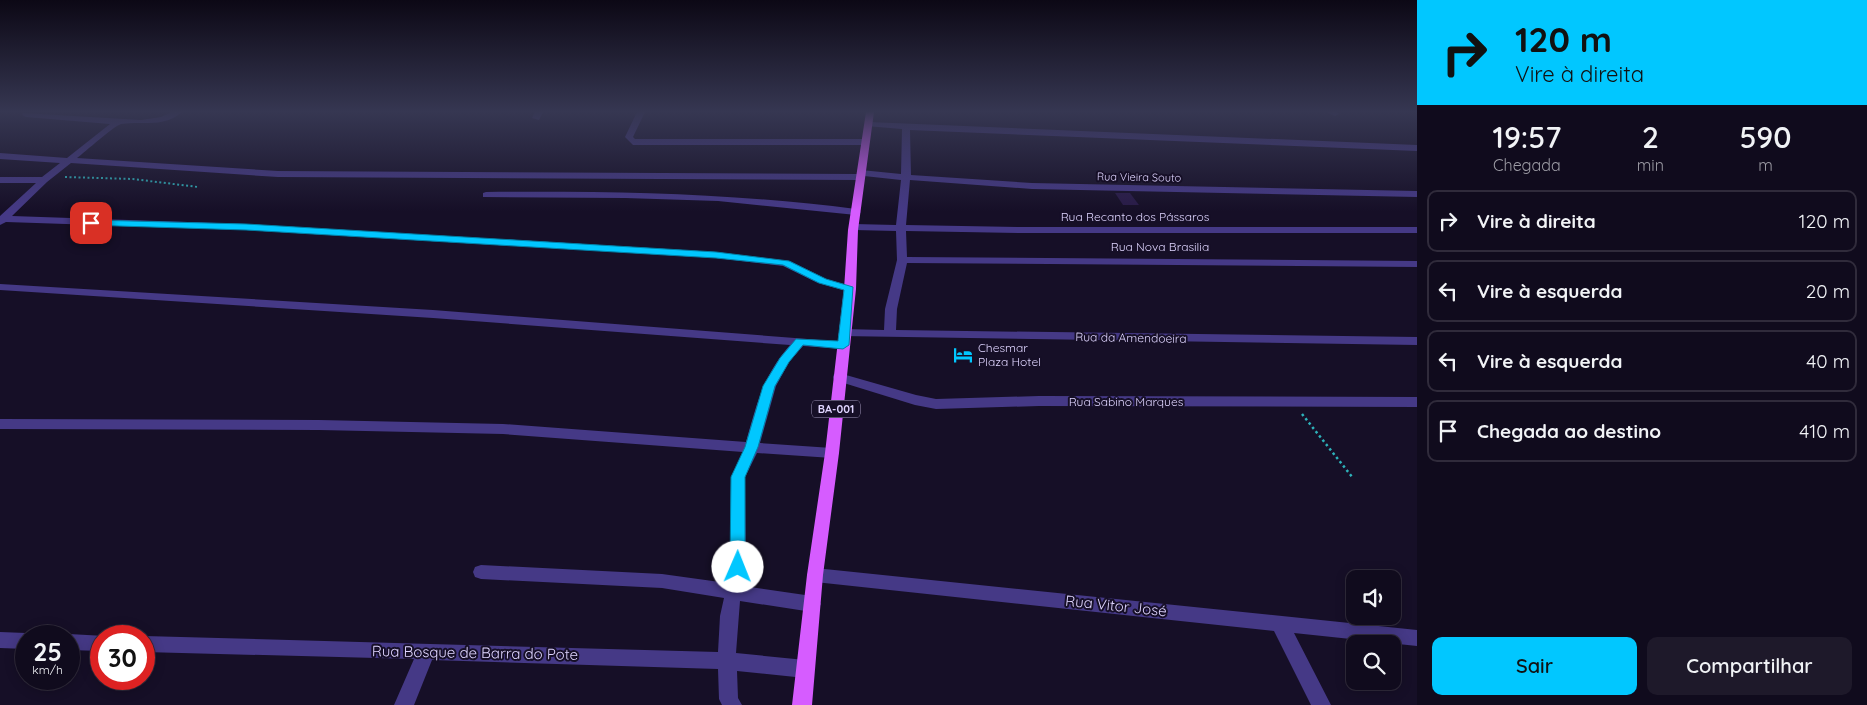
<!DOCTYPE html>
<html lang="pt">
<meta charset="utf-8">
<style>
body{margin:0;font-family:Quicksand,sans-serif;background:#1e192a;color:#f1f3f6;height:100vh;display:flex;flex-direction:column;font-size:19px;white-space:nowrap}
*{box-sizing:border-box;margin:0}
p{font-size:16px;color:#9c9ba4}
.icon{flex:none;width:28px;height:28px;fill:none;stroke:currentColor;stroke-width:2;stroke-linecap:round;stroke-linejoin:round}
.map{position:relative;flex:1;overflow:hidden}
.drawer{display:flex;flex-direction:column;background:#100b1d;width:450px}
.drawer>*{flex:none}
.top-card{background:#01c7ff;color:#111;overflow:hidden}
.buttons{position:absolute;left:1346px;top:570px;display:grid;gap:10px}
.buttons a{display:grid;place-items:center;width:55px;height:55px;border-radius:10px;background:#100b1d;box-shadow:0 2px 12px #0003,0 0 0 1px #302b3b;font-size:25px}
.speed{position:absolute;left:15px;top:625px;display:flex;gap:10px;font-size:25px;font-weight:700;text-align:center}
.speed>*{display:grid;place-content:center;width:65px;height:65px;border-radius:50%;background:#100b1d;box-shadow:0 2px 12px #0003,0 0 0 1px #302b3b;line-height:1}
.speed small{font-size:12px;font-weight:400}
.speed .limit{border:8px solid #d22;background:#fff;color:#111}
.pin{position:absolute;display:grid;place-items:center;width:42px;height:42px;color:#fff;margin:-21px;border-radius:10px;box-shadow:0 2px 8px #0006}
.me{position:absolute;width:55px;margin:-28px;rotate:1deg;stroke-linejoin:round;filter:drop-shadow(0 0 4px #0008)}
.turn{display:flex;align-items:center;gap:18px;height:105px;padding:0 15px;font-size:22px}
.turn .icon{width:65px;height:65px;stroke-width:2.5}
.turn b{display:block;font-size:35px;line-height:42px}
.eta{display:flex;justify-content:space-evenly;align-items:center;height:85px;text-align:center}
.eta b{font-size:30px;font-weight:600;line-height:35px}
.cta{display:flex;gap:10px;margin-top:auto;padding:10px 15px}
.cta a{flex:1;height:58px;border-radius:10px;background:#01c7ff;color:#111;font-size:20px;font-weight:600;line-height:58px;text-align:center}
.cta a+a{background:#1e192a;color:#f1f3f6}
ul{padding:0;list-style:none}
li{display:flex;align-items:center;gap:15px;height:62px;margin:0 10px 8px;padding:0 5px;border:2px solid #302b3b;border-radius:10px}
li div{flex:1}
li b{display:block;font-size:19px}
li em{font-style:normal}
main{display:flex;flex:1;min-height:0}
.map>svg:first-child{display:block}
.building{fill:#291b48}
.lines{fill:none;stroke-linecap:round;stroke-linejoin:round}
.path-far1{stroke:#2db2ba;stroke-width:2;stroke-dasharray:2 2.5;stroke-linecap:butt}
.path{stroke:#2db2ba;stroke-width:2.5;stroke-dasharray:2.5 3;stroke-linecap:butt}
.minor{fill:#453986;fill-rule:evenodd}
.primary{fill:#d65cff;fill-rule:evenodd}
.route{fill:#01c7ff;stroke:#0181a6}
.labels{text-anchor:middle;stroke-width:4;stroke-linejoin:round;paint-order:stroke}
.far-street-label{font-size:11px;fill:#dfd5ff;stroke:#160f27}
.shield{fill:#160f27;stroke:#a39abe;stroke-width:1}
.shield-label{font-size:11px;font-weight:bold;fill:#dfd5ff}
.street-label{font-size:12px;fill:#dfd5ff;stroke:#160f27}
.poi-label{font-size:12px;fill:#dfd5ff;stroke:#160f27;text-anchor:start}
.near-street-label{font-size:15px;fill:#dfd5ff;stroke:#160f27}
</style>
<main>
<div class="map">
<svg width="1417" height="705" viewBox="0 0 1417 705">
<rect width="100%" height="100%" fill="#160f27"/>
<polygon class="building" points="1115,193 1130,193 1139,205 1123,205"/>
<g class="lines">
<polyline class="path-far1" points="65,177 133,179 198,187"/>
<polyline class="path" points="1302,414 1353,478"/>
<g class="minor">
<path d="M172,112H182C164,128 142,121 121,124C114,126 85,152 77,158L278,171L857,174L858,171L861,170L901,174L902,129L866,126V122H869L1417,145V151L910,130L911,175L1032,183L1417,191V197L1032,189L910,180L906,225L1018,227H1417V233H1018L906,231L907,257L1417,261V267L907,263L897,309L896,330L1417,337V345L841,336L839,333L841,330L845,329L884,330L885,309L897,260L896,231L854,230L849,227L854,224L896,225L901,180L864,176L863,179L860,180L278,177L71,163L47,182L12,216L246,224L716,252L790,261L826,279L854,287L856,289L854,291L850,292L818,283L783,266L716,258L246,230L6,222L0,225V216L36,183H0V177H42L60,163L0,159V153L67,158L110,124L26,117L22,115L23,113L141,120L161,117Z"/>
<polygon points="535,112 543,112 539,120 532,118"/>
<polygon points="637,112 645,112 633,137 635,139 866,139 870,142 866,145 633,145 625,137"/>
<polygon points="1327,112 1337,112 1339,114 1335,116"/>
<path d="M486,192C610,191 733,193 856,209L861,212L856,215L718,201L625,198L483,197V193Z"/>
<path d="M0,284L433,310L847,342L849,345L847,348L843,349L803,346L789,362L776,386L760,443L832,448L837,449L839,453L837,457L832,458L757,453L745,477L746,567L743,586L812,596L818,599L821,604L818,609L812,612L740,601L736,653L805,660L812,663L814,669L812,675L805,678L737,671L738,698L742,705H722L719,699L718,669L432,660L414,705H394L414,659L144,652L142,636H144L718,652L720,616L724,598L662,588L481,579L475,577L473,572L475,567L481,565L662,574L727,583L730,567L731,477L743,452L503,434L319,430L0,429V419L319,420L503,424L746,442C757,403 763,376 790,345L433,318L0,290Z"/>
<polygon points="839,373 916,395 936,399 1039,396 1417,397 1417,407 1039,406 936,409 915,405 834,380 833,377 834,374"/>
<polygon points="815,568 1417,630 1417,646 1294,633 1331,705 1311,705 1274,631 815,582 809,580 807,575 809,570"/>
<polygon points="0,632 26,633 33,636 26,636 26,649 0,648"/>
<polygon points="69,634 105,636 101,636 101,651 69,650 69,636 63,636"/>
</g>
<polygon class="primary" points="866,112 874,112 858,230 856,289 839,453 823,575 812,705 792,705 807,575 825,453 844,289 848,230"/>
</g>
<linearGradient id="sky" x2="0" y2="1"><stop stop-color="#0c0815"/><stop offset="0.53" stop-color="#363752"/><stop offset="1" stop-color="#363752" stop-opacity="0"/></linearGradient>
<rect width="1417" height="211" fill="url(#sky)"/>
<polygon class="route" points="91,220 246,224 716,252 789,261 826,279 853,287 849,345 843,349 803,345 789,362 775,386 758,447 745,477 745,567 743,571 738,573 733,571 730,567 731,477 745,447 763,386 780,358 796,339 838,341 844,290 819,283 783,265 716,258 246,230 87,225 87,221"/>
<defs>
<g id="hotel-bare" transform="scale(1.5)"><path d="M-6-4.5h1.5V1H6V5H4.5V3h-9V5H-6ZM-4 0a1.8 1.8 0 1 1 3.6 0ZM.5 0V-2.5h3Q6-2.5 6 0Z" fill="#01c7ff" stroke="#160f27" stroke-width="2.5" paint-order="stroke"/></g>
</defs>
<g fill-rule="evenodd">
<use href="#hotel-bare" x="963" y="355"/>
</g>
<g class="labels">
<g class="far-street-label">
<text transform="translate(1139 177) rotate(1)" y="4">Rua Vieira Souto</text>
</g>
<rect class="shield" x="812" y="400.5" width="48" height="17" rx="4"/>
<g class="shield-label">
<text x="836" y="413">BA-001</text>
</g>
<g class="street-label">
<text x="1135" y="221">Rua Recanto dos Pássaros</text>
<text x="1160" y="251">Rua Nova Brasilia</text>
<text transform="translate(1131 338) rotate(1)" y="4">Rua da Amendoeira</text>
<text x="1126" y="406">Rua Sabino Marques</text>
</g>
<g class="poi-label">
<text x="978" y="352">Chesmar<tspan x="978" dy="14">Plaza Hotel</tspan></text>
</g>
<g class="near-street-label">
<text transform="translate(1116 606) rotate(6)" y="5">Rua Vitor José</text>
<text transform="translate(475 653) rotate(1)" y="5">Rua Bosque de Barra do Pote</text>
</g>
</g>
</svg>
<div class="buttons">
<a><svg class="icon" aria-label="sound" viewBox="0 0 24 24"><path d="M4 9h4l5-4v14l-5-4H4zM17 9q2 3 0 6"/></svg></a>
<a><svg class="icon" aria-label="search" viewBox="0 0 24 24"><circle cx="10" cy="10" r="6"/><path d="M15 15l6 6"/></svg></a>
</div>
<div class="speed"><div>25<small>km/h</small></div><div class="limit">30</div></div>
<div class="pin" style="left:91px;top:223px;background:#d93025"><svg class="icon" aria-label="arrive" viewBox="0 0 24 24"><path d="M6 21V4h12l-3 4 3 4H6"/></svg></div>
<svg class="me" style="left:738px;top:567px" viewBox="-20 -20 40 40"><circle r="19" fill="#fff"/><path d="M0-13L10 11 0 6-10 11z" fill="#01c7ff"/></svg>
</div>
<section class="drawer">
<div class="top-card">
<div class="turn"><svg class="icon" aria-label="right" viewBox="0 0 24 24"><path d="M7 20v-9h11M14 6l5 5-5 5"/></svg><div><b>120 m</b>Vire à direita</div></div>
</div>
<div class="eta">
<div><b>19:57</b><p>Chegada</p></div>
<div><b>2</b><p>min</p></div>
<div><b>590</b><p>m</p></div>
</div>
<ul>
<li><svg class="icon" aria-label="right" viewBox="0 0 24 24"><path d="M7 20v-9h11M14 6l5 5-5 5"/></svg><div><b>Vire à direita</b></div><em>120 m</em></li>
<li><svg class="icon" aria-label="left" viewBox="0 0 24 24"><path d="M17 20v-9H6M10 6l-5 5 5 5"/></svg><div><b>Vire à esquerda</b></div><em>20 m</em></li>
<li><svg class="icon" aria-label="left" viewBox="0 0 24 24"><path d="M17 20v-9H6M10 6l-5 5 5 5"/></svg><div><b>Vire à esquerda</b></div><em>40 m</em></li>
<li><svg class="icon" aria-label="arrive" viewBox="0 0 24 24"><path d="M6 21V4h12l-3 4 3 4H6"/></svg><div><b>Chegada ao destino</b></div><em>410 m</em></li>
</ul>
<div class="cta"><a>Sair</a><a>Compartilhar</a></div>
</section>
</main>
